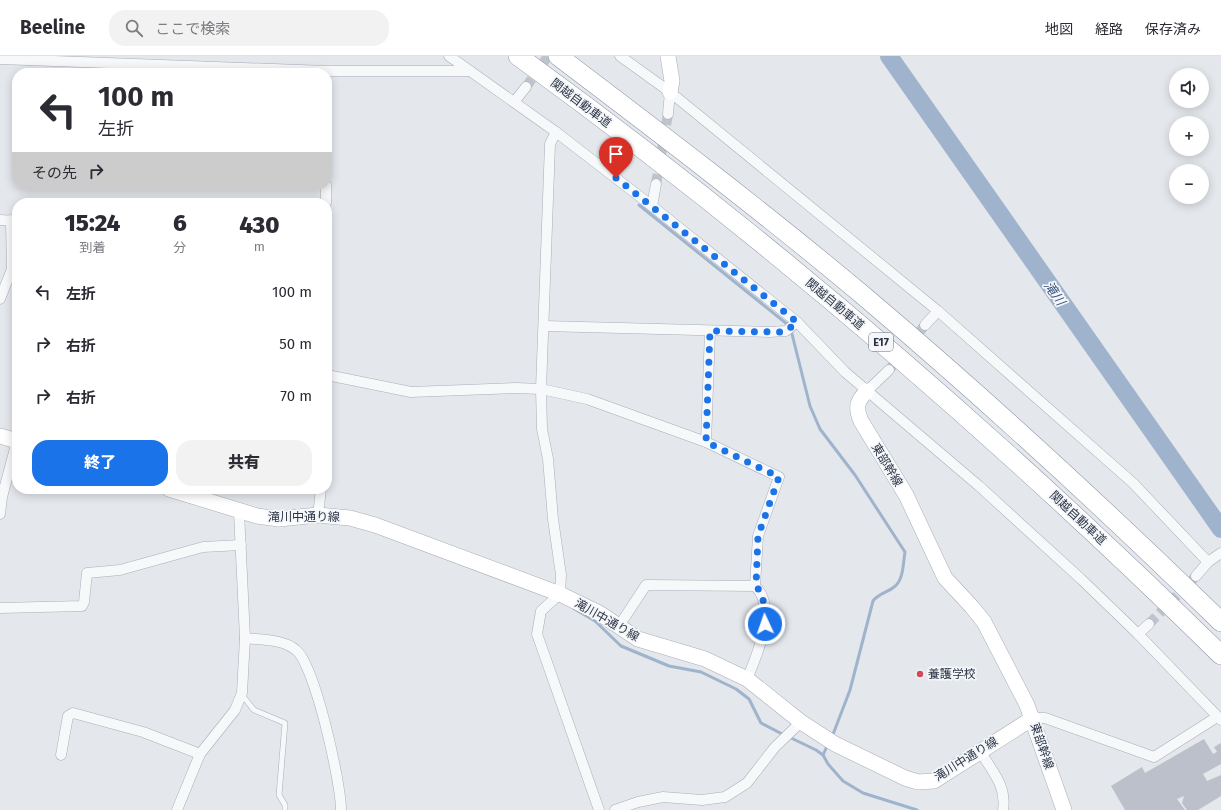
<!DOCTYPE html>
<html lang="ja">
<meta charset="utf-8">
<style>
body{margin:0;font-family:"Fira Sans","Noto Sans JP",sans-serif;background:#f2f2f3;color:#2b2b33;height:100vh;display:flex;flex-direction:column;font-size:15px;white-space:nowrap}
*{box-sizing:border-box;margin:0}
p{font-size:13px;color:#7c7c81}
.icon{flex:none;width:22px;height:22px;fill:none;stroke:currentColor;stroke-width:2;stroke-linecap:round;stroke-linejoin:round}
.map{position:relative;flex:1;overflow:hidden}
.side{position:absolute;left:12px;top:142px;width:320px;height:296px;display:flex;flex-direction:column;background:#fff;border-radius:16px;box-shadow:0 2px 10px #0003}
.side>*{flex:none}
.hud{position:absolute;left:12px;top:12px;width:320px;height:122px;border-radius:16px;box-shadow:0 2px 10px #0003;background:#fff;color:#2b2b33;overflow:hidden}
.tools{position:absolute;left:1169px;top:12px;display:grid;gap:8px}
.tools a{display:grid;place-items:center;width:40px;height:40px;border-radius:50%;background:#fff;box-shadow:0 2px 10px #0003;font-size:20px}
.pin{position:absolute;display:grid;place-items:center;width:34px;height:34px;color:#fff;margin:-41px -17px;border-radius:50% 50% 50% 0;rotate:-45deg;box-shadow:0 0 4px #0007}
.pin .icon{rotate:45deg}
.me{position:absolute;width:44px;margin:-22px;rotate:357deg;stroke-linejoin:round;filter:drop-shadow(0 0 3px #0008)}
.turn{display:flex;align-items:center;gap:14px;height:84px;padding:0 20px;font-size:18px}
.turn .icon{width:52px;height:52px;stroke-width:2.5}
.turn b{display:block;font-size:28px;line-height:34px}
.then{display:flex;align-items:center;height:38px;padding:0 20px;background:#0003;gap:8px;font-size:15px}
.eta{display:flex;justify-content:space-evenly;align-items:center;height:68px;text-align:center}
.eta b{font-size:24px;font-weight:800;line-height:28px}
.action{display:flex;gap:8px;margin-top:auto;padding:8px 20px}
.action a{flex:1;height:46px;border-radius:16px;background:#1a73e8;color:#fff;font-size:16px;font-weight:800;line-height:46px;text-align:center}
.action a+a{background:#f2f2f3;color:#2b2b33}
ul{padding:0;list-style:none}
li{display:flex;align-items:center;gap:12px;height:52px;padding:0 20px}
li div{flex:1}
li b{display:block;font-size:15px}
li em{font-style:normal}
header{display:flex;align-items:center;gap:24px;box-sizing:border-box;height:56px;padding:0 20px;background:#fff;border-bottom:1px solid #e1e1e2}
header strong{font-size:19px}
nav{display:flex;gap:22px;margin-inline-start:auto;font-size:14px}
.search{width:280px;height:36px;background:#f2f2f3;display:flex;align-items:center;gap:10px;box-sizing:border-box;padding:0 14px;border-radius:16px;color:#7c7c81;font-size:15px}
.map>svg:first-child{display:block}
.lines{fill:none;stroke-linecap:round;stroke-linejoin:round}
.stream{stroke:#9fb4cc;stroke-width:3}
.river{stroke:#9fb4cc;stroke-width:18}
.building{fill:#bbc0ca}
.street-tunnel{stroke:#bfc3cb;stroke-width:10;stroke-dasharray:10 5;stroke-linecap:butt}
.lane-casing{stroke:#a9aeb7;stroke-width:6}
.street-casing{stroke:#a9aeb7;stroke-width:11}
.secondary-casing{stroke:#a9aeb7;stroke-width:16}
.highway-casing{stroke:#8b94a3;stroke-width:20}
.lane{stroke:#f7f8fa;stroke-width:5}
.street{stroke:#f7f8fa;stroke-width:10}
.secondary{stroke:#fff;stroke-width:15}
.highway{stroke:#fff;stroke-width:19}
.route{stroke:#1a73e8;stroke-width:7;stroke-dasharray:0 12.6}
.poi-dot{fill:#d1495b;stroke:#f4f6f9;stroke-width:1.5}
.labels{text-anchor:middle;stroke-width:3.5;stroke-linejoin:round;paint-order:stroke}
.shield{fill:#f4f6f9;stroke:#676e7b;stroke-width:1}
.shield-label{font-size:11px;font-weight:bold;fill:#2b3445}
.street-label{font-size:12px;fill:#2b3445;stroke:#f4f6f9}
.poi-label{font-size:12px;fill:#2b3445;stroke:#f4f6f9;text-anchor:start}
.water-label{font-size:13px;font-style:italic;fill:#34527a;stroke:#f4f6f9}
</style>
<header>
<strong>Beeline</strong>
<div class="search"><svg class="icon" aria-label="search" viewBox="0 0 24 24"><circle cx="10" cy="10" r="6"/><path d="M15 15l6 6"/></svg>ここで検索</div>
<nav><a>地図</a><a>経路</a><a>保存済み</a></nav>
</header>
<div class="map">
<svg width="1221" height="754" viewBox="0 0 1221 754">
<rect width="100%" height="100%" fill="#e4e7ec"/>
<g class="lines">
<g class="stream">
<path d="M639,149L787,268L792,278L810,350L820,373L855,419L905,496C903,506 904,524 894,531C887,537 879,537 873,545L850,634L832,681"/>
<polyline points="573,552 595,565 621,590 669,610 701,616 736,633 749,643 761,667 784,679"/>
<polyline points="789,681 816,694 823,699 828,708 843,725 863,737 917,754"/>
<polyline points="823,699 828,688"/>
</g>
<polyline class="river" points="889,0 1221,473"/>
</g>
<polygon class="building" points="1204,683 1213,698 1217,696 1214,691 1221,687 1221,708 1203,718 1207,725 1221,719 1221,740 1198,754 1187,754 1182,747 1184,740 1177,743 1185,754 1125,754 1111,730 1142,711 1145,717"/>
<g class="lines">
<g class="street-tunnel">
<polyline points="526,31 548,0"/>
<polyline points="656,128 668,58"/>
<polyline points="889,314 925,269"/>
<polyline points="1149,568 1196,520"/>
</g>
<g class="lane-casing">
<polyline id="lane" points="242,639 254,654 285,667 279,739 285,749 285,754"/>
</g>
<g class="street-casing">
<g id="street">
<polyline points="449,0 556,76 652,150 797,266 845,316 979,430 1081,523 1138,578 1221,664"/>
<polyline points="620,0 670,36 938,255 1133,427 1208,506"/>
<polyline points="0,3 326,15 470,15"/>
<polyline points="514,46 526,31"/>
<polyline points="668,58 670,36"/>
<polyline points="556,76 550,88 541,333 542,373 548,403 553,463 561,519 560,538 541,555 537,578 599,754"/>
<polyline points="326,147 326,129"/>
<polyline points="652,150 656,128"/>
<polyline points="0,164 17,165"/>
<polyline points="0,243 12,213 11,164"/>
<polyline points="925,269 938,255"/>
<polyline points="544,270 769,276 786,275 797,266"/>
<polyline points="327,319 411,336 516,332 541,333 587,343 706,386 779,421 758,480 755,530"/>
<polyline points="867,335 889,314"/>
<polyline points="706,386 710,275"/>
<polyline points="0,458 2,441 17,385"/>
<polyline points="318,459 321,433"/>
<polyline points="1196,520 1208,506 1221,497"/>
<polyline points="0,552 82,550 84,546 87,517 120,514 203,491 241,489"/>
<path d="M619,570L646,529L755,530C778,552 757,599 747,623"/>
<polyline points="1138,578 1149,568"/>
<path d="M245,582C261,584 283,583 296,594C315,609 341,727 341,754"/>
<polyline points="1033,662 1045,662 1154,701 1217,661"/>
<path d="M980,695C992,715 1007,730 1003,754"/>
<polyline points="61,699 68,660 73,657 143,676 200,698"/>
<polyline points="177,754 200,698 235,654 242,637 245,582 239,456"/>
<polyline points="615,754 638,746 663,741 702,744 725,741 747,727 775,691 801,666"/>
</g>
</g>
<g class="secondary-casing">
<g id="secondary">
<polyline points="668,0 672,25 670,36"/>
<path d="M867,335C857,345 855,351 861,365L906,439L945,522L972,551L984,566L1027,649L1064,754"/>
<polyline points="0,380 17,385"/>
<polyline points="169,433 257,460 279,463 318,459 350,462 375,469 560,538 599,557 638,583 705,603 747,623 801,666 835,688 905,722 918,726 934,725 1033,662"/>
</g>
</g>
<g class="highway-casing">
<g id="highway">
<path d="M518,0C768,181 1001,383 1221,599"/>
<path d="M558,0C661,78 765,157 865,241C988,345 1106,454 1221,566"/>
</g>
</g>
<use href="#lane" class="lane"/>
<use href="#street" class="street"/>
<use href="#secondary" class="secondary"/>
<use href="#highway" class="highway"/>
</g>
<g class="lines">
<path class="route" d="M616,122L797,266L786,275L780,276L710,275L706,386L779,421L758,480L756,530C765,540 765,556 765,568"/>
</g>
<circle class="poi-dot" cx="920" cy="618" r="4"/>
<g class="labels">
<rect class="shield" x="869" y="277" width="24" height="18" rx="3"/>
<g class="shield-label">
<text x="881" y="290">E17</text>
</g>
<g class="street-label">
<text transform="translate(581 47) rotate(37)" y="4">関越自動車道</text>
<text transform="translate(835 248) rotate(40)" y="4">関越自動車道</text>
<text transform="translate(887 409) rotate(59)" y="4">東部幹線</text>
<text x="304" y="465">滝川中通り線</text>
<text transform="translate(1078 462) rotate(43)" y="4">関越自動車道</text>
<text transform="translate(607 564) rotate(30)" y="4">滝川中通り線</text>
<text transform="translate(1042 690) rotate(71)" y="4">東部幹線</text>
<text transform="translate(966 703) rotate(-32)" y="4">滝川中通り線</text>
</g>
<g class="poi-label">
<text x="928" y="622">養護学校</text>
</g>
<g class="water-label">
<text transform="translate(1055 237) rotate(55)" y="5">滝川</text>
</g>
</g>
</svg>
<div class="tools">
<a><svg class="icon" aria-label="sound" viewBox="0 0 24 24"><path d="M4 9h4l5-4v14l-5-4H4zM17 9q2 3 0 6"/></svg></a>
<a>+</a>
<a>−</a>
</div>
<div class="pin" style="left:616px;top:122px;background:#d93025"><svg class="icon" aria-label="arrive" viewBox="0 0 24 24"><path d="M6 21V4h12l-3 4 3 4H6"/></svg></div>
<svg class="me" style="left:765px;top:568px" viewBox="-20 -20 40 40"><circle r="17" fill="#1a73e8" stroke="#fff" stroke-width="3"/><path d="M0-11L8 9 0 5-8 9z" fill="#fff"/></svg>
<div class="hud">
<div class="turn"><svg class="icon" aria-label="left" viewBox="0 0 24 24"><path d="M17 20v-9H6M10 6l-5 5 5 5"/></svg><div><b>100 m</b>左折</div></div>
<div class="then">その先<svg class="icon" aria-label="right" viewBox="0 0 24 24"><path d="M7 20v-9h11M14 6l5 5-5 5"/></svg></div>
</div>
<section class="side">
<div class="eta">
<div><b>15:24</b><p>到着</p></div>
<div><b>6</b><p>分</p></div>
<div><b>430</b><p>m</p></div>
</div>
<ul>
<li><svg class="icon" aria-label="left" viewBox="0 0 24 24"><path d="M17 20v-9H6M10 6l-5 5 5 5"/></svg><div><b>左折</b></div><em>100 m</em></li>
<li><svg class="icon" aria-label="right" viewBox="0 0 24 24"><path d="M7 20v-9h11M14 6l5 5-5 5"/></svg><div><b>右折</b></div><em>50 m</em></li>
<li><svg class="icon" aria-label="right" viewBox="0 0 24 24"><path d="M7 20v-9h11M14 6l5 5-5 5"/></svg><div><b>右折</b></div><em>70 m</em></li>
</ul>
<div class="action"><a>終了</a><a>共有</a></div>
</section>
</div>
